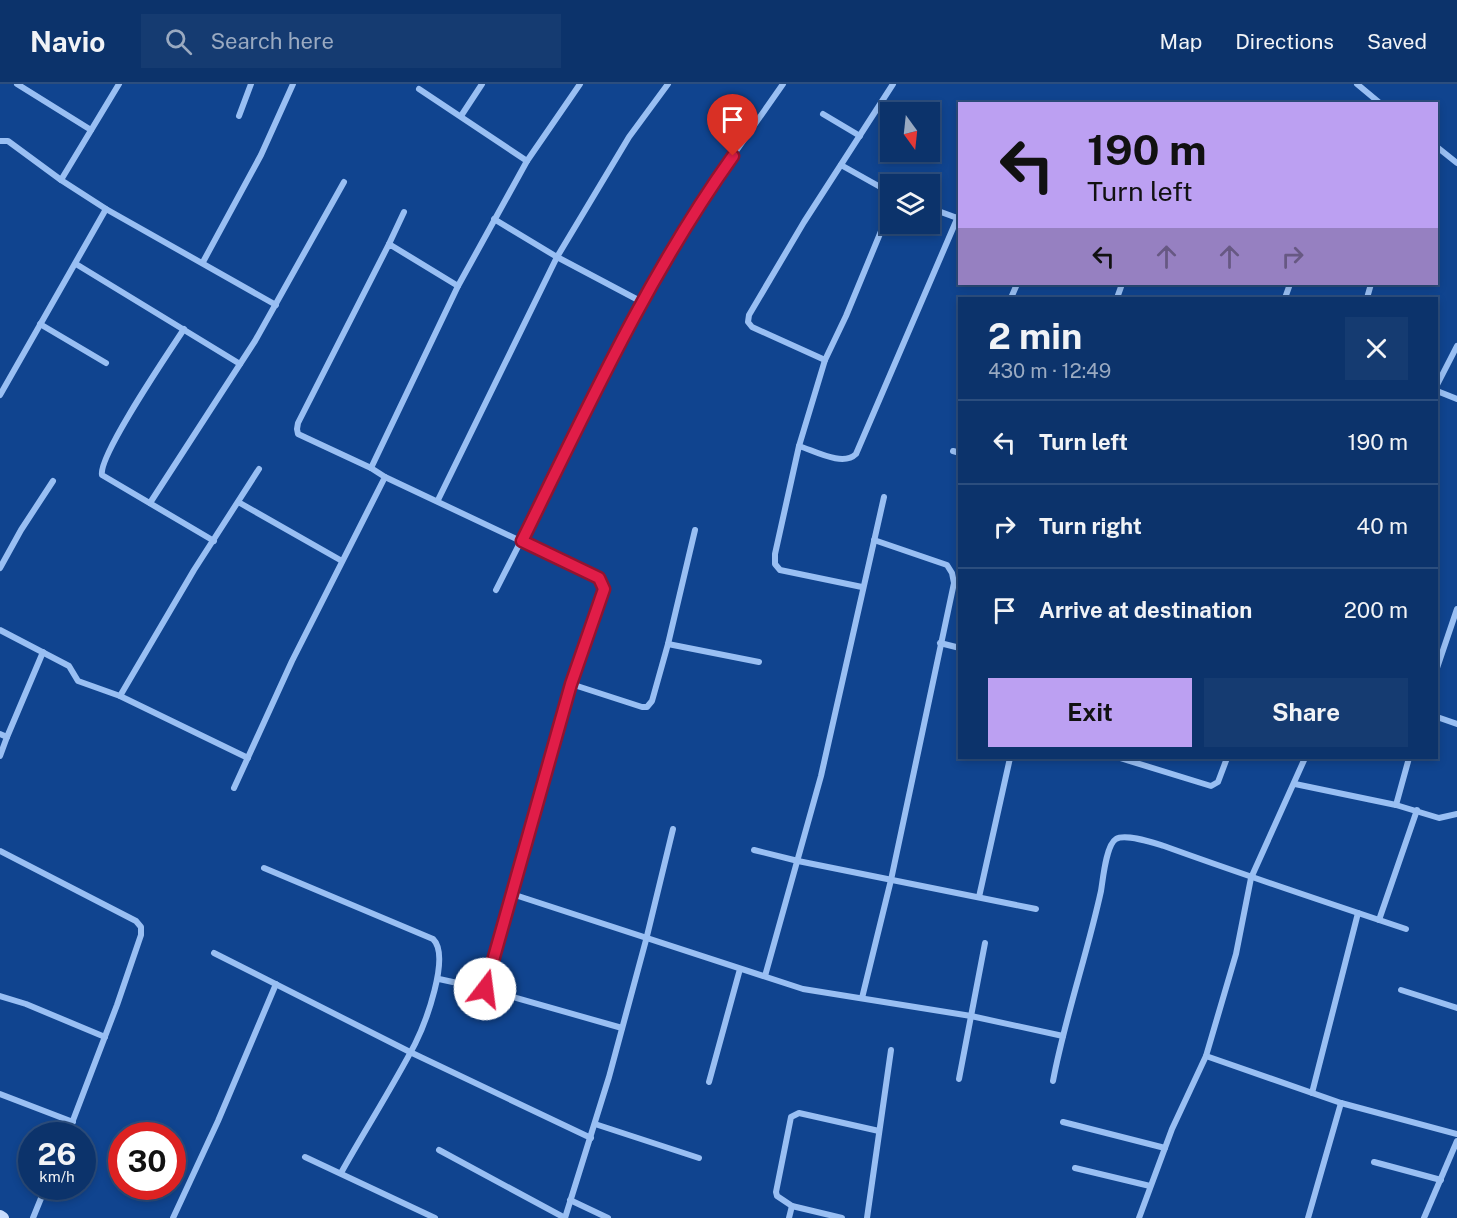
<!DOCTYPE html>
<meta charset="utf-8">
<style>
body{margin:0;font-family:"Public Sans",sans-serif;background:#153b71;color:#f1f3f6;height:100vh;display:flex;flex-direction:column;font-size:22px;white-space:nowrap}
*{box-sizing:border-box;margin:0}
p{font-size:20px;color:#9aaac1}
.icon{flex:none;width:33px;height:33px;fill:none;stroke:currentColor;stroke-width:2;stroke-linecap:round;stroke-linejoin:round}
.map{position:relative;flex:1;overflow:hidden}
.panel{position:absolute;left:958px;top:213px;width:480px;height:462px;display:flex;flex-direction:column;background:#0c336b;border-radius:0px;box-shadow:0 3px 9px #0003,0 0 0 2px #2c4e7e}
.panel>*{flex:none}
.top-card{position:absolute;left:958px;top:18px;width:480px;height:183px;border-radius:0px;box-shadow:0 3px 9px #0003,0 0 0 2px #2c4e7e;background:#bca0f2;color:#111;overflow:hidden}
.needle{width:39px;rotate:165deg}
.fabs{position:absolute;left:880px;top:18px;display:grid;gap:12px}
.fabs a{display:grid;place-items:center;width:60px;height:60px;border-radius:0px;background:#0c336b;box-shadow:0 3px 9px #0003,0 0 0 2px #2c4e7e;font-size:30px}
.speed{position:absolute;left:18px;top:1038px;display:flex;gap:12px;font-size:30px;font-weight:700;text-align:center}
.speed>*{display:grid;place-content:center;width:78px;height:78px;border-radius:50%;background:#0c336b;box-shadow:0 3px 9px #0003,0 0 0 2px #2c4e7e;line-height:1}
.speed small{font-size:15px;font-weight:400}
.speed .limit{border:9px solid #d22;background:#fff;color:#111}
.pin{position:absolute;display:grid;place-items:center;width:51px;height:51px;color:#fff;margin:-62px -26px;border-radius:50% 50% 50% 0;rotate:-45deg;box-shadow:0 0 6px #0007}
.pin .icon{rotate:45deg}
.me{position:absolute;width:66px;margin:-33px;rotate:15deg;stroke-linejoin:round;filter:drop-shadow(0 0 4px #0008)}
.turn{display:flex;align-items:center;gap:21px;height:126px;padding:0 30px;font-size:27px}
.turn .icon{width:78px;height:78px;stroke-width:2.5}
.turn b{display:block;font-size:42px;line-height:51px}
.lanes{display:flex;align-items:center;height:57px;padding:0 30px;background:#0003;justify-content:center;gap:30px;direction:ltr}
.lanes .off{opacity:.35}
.round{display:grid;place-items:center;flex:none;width:63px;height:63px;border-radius:0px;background:#153b71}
.headline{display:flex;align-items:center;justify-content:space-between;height:102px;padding:0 30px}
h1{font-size:36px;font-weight:700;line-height:45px}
.action{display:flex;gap:12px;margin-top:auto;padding:12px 30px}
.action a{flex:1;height:69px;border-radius:0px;background:#bca0f2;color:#111;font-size:24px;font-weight:700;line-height:69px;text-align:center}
.action a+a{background:#153b71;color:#f1f3f6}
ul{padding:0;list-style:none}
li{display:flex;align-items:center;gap:18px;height:84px;padding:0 30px;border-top:2px solid #2c4e7e}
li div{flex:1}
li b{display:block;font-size:22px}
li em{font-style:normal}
header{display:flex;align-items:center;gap:36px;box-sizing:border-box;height:84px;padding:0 30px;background:#0c336b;border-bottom:2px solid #2c4e7e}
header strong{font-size:28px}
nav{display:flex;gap:33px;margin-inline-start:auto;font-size:21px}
.search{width:420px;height:54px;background:#153b71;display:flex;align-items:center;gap:15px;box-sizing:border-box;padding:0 21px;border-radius:0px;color:#9aaac1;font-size:22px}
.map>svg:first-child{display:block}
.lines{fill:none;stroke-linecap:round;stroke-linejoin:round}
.street{stroke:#99bff3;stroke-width:6}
.secondary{stroke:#c9ddfd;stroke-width:12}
.route-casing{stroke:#92132f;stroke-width:15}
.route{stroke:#e11d48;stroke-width:10}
</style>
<header>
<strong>Navio</strong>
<div class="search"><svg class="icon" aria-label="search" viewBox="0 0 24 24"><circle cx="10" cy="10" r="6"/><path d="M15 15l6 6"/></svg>Search here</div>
<nav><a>Map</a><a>Directions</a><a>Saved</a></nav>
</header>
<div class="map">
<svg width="1457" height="1134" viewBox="0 0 1457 1134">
<rect width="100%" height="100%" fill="#10448f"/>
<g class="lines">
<g class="street">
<polyline points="17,0 91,46"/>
<polyline points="119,0 61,96 106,125 276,221"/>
<polyline points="1357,0 1381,20"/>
<polyline points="419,5 527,77"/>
<polyline points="823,30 860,52"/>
<polyline points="239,32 251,0"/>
<polyline points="461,32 482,0"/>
<polyline points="0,57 8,57 61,96"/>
<polyline points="1437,63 1457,79"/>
<polyline points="841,81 891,109"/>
<polyline points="930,124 960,135"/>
<polyline points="494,135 557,173 642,218"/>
<polyline points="389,160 404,128"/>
<polyline points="203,178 261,71 293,0"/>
<polyline points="76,180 240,280"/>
<polyline points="1011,214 1017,200"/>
<polyline points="1117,214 1122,200"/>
<polyline points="1285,214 1290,200"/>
<polyline points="1367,214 1371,200"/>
<polyline points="40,240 106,279"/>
<path d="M184,245C169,268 98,372 102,391L214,457"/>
<polyline points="825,276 752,243 748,238 749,231 804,138 893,0"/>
<polyline points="1437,301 1457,262"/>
<polyline points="1437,307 1457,315"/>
<polyline points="0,311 106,125"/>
<path d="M799,362C815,367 843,383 856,370L960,128"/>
<polyline points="953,367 960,369"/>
<polyline points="371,384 298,350 297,345 298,339 389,160 458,202"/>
<polyline points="385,393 599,494 604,505 571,600 485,905"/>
<polyline points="438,416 557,173 629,53 668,0"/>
<polyline points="150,419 255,257 344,98"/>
<polyline points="240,419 342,477"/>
<polyline points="0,484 21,446 53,397"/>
<polyline points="862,503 780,486 775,480 775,470 799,362 825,276 846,232 891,123"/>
<polyline points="496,506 642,218 708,107 783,0"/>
<polyline points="0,546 69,582 78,597 120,612"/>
<polyline points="940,559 960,564"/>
<polyline points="668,560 759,578"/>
<polyline points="1437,584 1457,525"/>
<polyline points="571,600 642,623 647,623 652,617 668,560 695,446"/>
<polyline points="1437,633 1457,640"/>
<polyline points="0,650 7,653 0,672"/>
<polyline points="7,653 43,568"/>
<polyline points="248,674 120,612 194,486 259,385"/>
<polyline points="1120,674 1211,702 1218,698 1227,674"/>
<polyline points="1295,700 1396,721 1439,734 1457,730"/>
<polyline points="234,704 292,577 385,393 371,384 458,202 527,77 580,0"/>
<polyline points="1396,721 1409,674"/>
<polyline points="754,766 798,777 1036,825"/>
<polyline points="0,767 136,837 141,843 141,851 117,921 67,1052"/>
<path d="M264,784L433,855C451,872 425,940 415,960C392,1004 365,1046 341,1089"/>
<polyline points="512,810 803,905 971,932 1063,952"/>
<polyline points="979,813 1010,674"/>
<polyline points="1379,836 1417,726"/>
<polyline points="214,869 410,968 591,1054"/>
<polyline points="765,892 821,692 884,413"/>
<polyline points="439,895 485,905 622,944"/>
<polyline points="1401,906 1457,924"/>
<polyline points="0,912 26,920 105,953"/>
<polyline points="862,914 891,796 954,499 952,489 947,481 874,456"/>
<polyline points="1206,972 1341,1019 1457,1050"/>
<polyline points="959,995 985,859"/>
<path d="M1053,997C1065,933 1087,871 1101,807C1103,795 1106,761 1116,755C1125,749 1154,759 1164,762C1244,791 1325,818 1406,845"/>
<polyline points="709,998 740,885"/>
<polyline points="1312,1009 1358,829"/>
<polyline points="0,1010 73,1038"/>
<polyline points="1063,1038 1165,1064"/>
<polyline points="595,1040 699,1074"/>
<polyline points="439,1066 565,1134"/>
<polyline points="305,1073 435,1134"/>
<polyline points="1374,1078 1441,1096"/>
<polyline points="1075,1084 1150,1102"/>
<polyline points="570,1116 608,1134"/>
<polyline points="33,1134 46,1102"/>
<polyline points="173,1134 218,1037 276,900"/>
<polyline points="565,1134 609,993 646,856 673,745"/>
<polyline points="789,1134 792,1122"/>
<polyline points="842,1134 792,1122 777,1112 776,1108 791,1033 799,1029 879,1047"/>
<polyline points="867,1134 891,966"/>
<polyline points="1139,1134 1172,1045 1206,972 1236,870 1251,794 1305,674"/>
<polyline points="1308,1134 1341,1019"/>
<polyline points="1424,1134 1457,1057"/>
</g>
<polyline class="secondary" points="0,1132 3,1134"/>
</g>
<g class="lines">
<g class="route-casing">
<path id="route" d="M485,905L571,600L604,505L599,494L522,457C587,325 648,191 733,72"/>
</g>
<use href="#route" class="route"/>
</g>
</svg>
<div class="fabs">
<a><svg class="needle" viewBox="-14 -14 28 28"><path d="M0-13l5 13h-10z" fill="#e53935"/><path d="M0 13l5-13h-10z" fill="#9aaac1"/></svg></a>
<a><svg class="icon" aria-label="layers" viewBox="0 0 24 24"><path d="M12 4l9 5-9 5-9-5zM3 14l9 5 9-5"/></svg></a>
</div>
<div class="speed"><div>26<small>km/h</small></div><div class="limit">30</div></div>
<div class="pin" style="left:733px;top:72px;background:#d93025"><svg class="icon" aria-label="arrive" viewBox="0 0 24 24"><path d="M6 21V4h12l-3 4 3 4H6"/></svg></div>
<svg class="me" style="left:485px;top:905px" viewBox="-20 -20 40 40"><circle r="19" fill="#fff"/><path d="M0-13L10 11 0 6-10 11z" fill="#e11d48"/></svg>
<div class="top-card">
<div class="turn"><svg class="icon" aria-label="left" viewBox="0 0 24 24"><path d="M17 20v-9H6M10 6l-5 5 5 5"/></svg><div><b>190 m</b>Turn left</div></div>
<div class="lanes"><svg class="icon" aria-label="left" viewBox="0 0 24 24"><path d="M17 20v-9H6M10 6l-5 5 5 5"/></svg><svg class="icon off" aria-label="ahead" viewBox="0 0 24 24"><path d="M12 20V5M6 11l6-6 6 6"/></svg><svg class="icon off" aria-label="ahead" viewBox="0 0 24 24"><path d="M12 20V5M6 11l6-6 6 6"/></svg><svg class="icon off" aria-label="right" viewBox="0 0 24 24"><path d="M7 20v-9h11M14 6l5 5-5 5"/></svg></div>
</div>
<section class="panel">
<div class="headline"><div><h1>2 min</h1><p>430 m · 12:49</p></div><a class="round"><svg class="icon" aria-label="close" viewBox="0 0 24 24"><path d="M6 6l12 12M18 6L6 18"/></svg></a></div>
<ul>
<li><svg class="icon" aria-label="left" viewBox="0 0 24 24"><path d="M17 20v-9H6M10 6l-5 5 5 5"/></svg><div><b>Turn left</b></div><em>190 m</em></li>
<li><svg class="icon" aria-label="right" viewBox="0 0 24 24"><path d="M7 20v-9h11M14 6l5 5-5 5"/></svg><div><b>Turn right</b></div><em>40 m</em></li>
<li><svg class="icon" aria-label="arrive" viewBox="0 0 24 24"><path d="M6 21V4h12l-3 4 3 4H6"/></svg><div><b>Arrive at destination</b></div><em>200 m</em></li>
</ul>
<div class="action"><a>Exit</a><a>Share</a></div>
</section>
</div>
